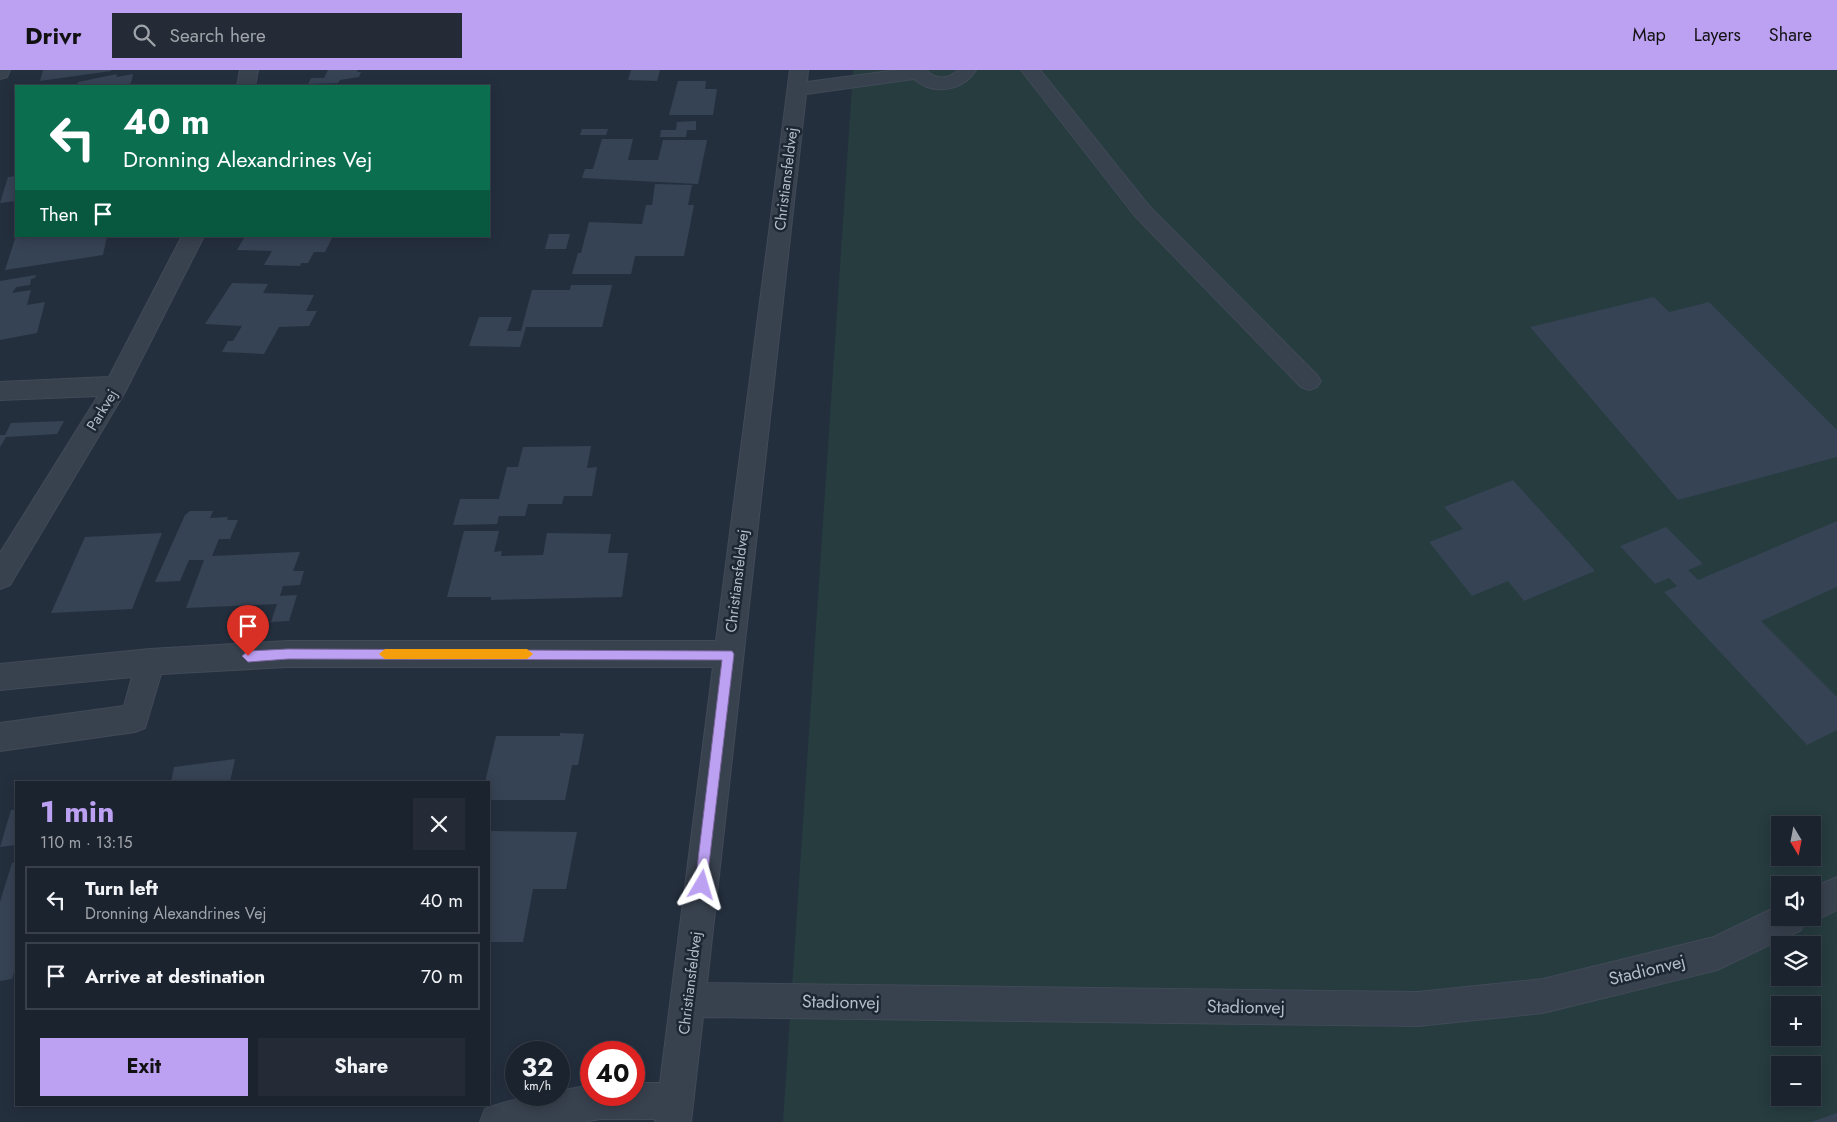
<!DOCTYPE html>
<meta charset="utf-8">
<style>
body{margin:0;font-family:Jost,sans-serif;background:#242b36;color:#f1f3f6;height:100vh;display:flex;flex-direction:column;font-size:19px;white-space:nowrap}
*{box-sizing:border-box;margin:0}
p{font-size:16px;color:#a0a4aa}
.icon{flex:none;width:28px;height:28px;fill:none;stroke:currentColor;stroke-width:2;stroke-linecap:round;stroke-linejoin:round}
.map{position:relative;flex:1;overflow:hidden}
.drawer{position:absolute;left:15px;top:711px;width:475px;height:325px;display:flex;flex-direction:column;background:#1b232e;border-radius:0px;box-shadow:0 2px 12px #0003,0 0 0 1px #39404a}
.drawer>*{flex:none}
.hud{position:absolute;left:15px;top:15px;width:475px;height:152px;border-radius:0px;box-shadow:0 2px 12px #0003,0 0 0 1px #39404a;background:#0b6e4f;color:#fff;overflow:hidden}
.needle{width:32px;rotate:170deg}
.fabs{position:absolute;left:1771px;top:746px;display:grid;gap:10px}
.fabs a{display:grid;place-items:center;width:50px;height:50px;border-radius:0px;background:#1b232e;box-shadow:0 2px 12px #0003,0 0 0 1px #39404a;font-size:25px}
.speed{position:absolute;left:505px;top:971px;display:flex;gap:10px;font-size:25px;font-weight:700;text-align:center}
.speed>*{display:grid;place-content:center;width:65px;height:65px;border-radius:50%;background:#1b232e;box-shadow:0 2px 12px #0003,0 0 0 1px #39404a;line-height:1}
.speed small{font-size:12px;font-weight:400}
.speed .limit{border:8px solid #d22;background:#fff;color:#111}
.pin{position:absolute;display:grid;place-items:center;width:42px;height:42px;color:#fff;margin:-51px -21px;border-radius:50% 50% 50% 0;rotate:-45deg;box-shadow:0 0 5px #0007}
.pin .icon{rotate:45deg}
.me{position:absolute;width:55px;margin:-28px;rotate:7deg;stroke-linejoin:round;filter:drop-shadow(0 0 4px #0008)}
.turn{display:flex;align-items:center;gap:18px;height:105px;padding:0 25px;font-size:22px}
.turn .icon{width:65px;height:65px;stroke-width:2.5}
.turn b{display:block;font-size:35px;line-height:42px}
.then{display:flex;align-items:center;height:48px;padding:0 25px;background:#0003;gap:10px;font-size:19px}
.round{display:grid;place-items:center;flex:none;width:52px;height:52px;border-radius:0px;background:#242b36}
.overview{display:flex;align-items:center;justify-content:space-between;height:85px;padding:0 25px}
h1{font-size:30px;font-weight:700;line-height:38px;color:#bca0f2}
.cta{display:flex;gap:10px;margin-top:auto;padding:10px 25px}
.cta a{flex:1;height:58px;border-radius:0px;background:#bca0f2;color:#111;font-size:20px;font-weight:700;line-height:58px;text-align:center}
.cta a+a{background:#242b36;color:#f1f3f6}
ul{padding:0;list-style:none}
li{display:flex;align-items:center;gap:15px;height:68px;margin:0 10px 8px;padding:0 15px;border:2px solid #39404a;border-radius:0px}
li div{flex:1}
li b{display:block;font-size:19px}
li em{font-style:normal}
header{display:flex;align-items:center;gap:30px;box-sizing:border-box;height:70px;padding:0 25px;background:#bca0f2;color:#111}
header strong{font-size:24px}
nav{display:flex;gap:28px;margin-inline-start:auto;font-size:18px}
.search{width:350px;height:45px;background:#242b36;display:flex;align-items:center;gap:12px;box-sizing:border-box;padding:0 18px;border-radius:0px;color:#a0a4aa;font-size:19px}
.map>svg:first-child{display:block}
.green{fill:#263c3f;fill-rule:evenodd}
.building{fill:#364354}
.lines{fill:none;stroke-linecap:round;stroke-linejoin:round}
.minor-casing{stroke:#414a57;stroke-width:2}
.minor{fill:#38414e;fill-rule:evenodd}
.route{fill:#bca0f2;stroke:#7a689d}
.slow{fill:#f59e0b}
.labels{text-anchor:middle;stroke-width:5;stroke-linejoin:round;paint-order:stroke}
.street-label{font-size:15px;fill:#b4bcc9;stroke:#1d2633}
.near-street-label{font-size:18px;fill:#b4bcc9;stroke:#1d2633}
</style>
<header>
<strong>Drivr</strong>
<div class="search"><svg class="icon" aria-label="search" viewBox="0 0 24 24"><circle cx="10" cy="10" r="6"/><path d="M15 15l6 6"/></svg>Search here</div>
<nav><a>Map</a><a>Layers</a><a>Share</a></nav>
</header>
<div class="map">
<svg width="1837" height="1052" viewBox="0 0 1837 1052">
<rect width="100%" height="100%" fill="#242f3e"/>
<path class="green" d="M853,0H1837V1052H783ZM1780,755H1812V788H1780ZM1780,815H1812V848H1780ZM1780,875H1812V908H1780ZM1780,935H1812V968H1780ZM1780,995H1812V1028H1780Z"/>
<g class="building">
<polygon points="43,0 111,0 111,1 40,11"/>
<polygon points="328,0 358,0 357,2 361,2 359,7 340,10 338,13 308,14 311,8 324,8"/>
<polygon points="631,0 660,0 657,11 628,10"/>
<polygon points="117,4 116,7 133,4 131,13 125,16 77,16 78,12"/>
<polygon points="678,11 706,11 705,19 717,19 713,45 669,45"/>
<polygon points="696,51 696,60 687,60 686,67 660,67 661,60 676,60 677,52"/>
<polygon points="582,59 608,59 606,65 580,65"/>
<polygon points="602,69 633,69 628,90 658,90 663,70 707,70 698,114 582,108 585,99 593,99"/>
<polygon points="16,106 16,131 0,133 8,107"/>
<polygon points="655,114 692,115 688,135 694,135 684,186 635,186 631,204 572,204 578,183 581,183 589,152 642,154 646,135 652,135"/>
<polygon points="549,164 570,164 566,179 545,179"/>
<polygon points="16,166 40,167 107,166 103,185 5,200"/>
<polygon points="245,166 333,166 325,182 314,182 308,193 301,193 300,196 264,195 272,181 237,180"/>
<polygon points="36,205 35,208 31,209 30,215 16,217 12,223 31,220 27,235 45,232 37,263 0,270 0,211"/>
<polygon points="232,213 268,214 263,223 314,225 306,241 317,241 309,256 279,257 264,284 222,282 228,271 233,271 242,256 205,254"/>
<polygon points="571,215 612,215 602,257 526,257 520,277 469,276 479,247 512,247 507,261 521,261 532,220 570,220"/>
<polygon points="1654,227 1669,242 1709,232 1837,360 1837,387 1678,430 1530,257"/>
<polygon points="64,351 57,364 6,367 0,377 0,365 5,365 11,353"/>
<polygon points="591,376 587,398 597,397 592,426 564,426 562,434 528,434 525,446 499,446 497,454 453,455 460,429 499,429 507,397 518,397 523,377"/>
<polygon points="1513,410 1595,501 1524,531 1508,511 1472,526 1429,472 1463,459 1444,437"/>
<polygon points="190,441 213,441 210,448 228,447 227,450 238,450 230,469 219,469 212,486 300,482 293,501 304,501 300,515 283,516 280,526 297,525 289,551 271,552 277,534 186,538 204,490 189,490 180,511 155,512 185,445"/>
<polygon points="1837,451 1837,517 1761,551 1837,627 1837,660 1807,675 1664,522 1677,516 1669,508 1655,514 1620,476 1666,457 1703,494 1688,500 1698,510"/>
<polygon points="464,461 499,461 494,482 502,481 501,486 543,485 547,463 611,464 608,483 628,483 622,527 491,530 491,527 447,527"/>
<polygon points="162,463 132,539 51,543 85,467"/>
<polygon points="560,663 584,664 578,695 572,695 565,730 489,730 489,712 485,712 496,666 560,666"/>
<polygon points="235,689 230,712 171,712 174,697"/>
<polygon points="11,740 16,740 16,775 0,777"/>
<polygon points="491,761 577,762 566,819 533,819 523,872 489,872 489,772"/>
<polygon points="16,792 16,895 12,909 0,911 0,832 12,793"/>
<polygon points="1837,1043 1837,1052 1811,1052"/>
</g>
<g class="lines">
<g class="minor-casing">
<g id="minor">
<polygon points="0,0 10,0 7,7 0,9"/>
<polygon points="240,0 258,0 255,16 237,16"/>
<path d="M790,0H808L807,12L898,0H926C936,10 948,10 958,0H976C963,21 933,26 914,9L806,24L707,913L1418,922L1543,909L1714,867L1780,835V848H1812V818L1837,807V840L1812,852L1805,849L1801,860L1717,900L1543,943L1418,956L703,947L691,1052H655V1049H600L584,1052H480L485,1039C510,1029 532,1025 559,1025V1021L591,1015V1025H634V1013H660L713,597H287L161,604L145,658L135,662L0,681V653L124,636L132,607L0,620V594L150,579L287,571H716Z"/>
<polygon points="1021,0 1040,0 1149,136 1317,305 1321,311 1317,317 1309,320 1301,317 1135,146"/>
<polygon points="182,166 204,166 125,322 10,515 0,519 0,483 98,326 0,330 0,312 109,307"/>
</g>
</g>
<use href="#minor" class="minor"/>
</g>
<polygon class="route" points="288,579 732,581 734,584 706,819 702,821 697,819 695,815 722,590 288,589 248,592 242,586 248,581"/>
<polygon class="slow" points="385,579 527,579 533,584 527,589 385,589 379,584"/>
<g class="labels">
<g class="street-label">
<text transform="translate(786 109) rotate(-83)" y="5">Christiansfeldvej</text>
<text transform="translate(102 340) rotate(-59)" y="5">Parkvej</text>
<text transform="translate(737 511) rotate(-83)" y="5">Christiansfeldvej</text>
<text transform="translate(690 913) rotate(-83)" y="5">Christiansfeldvej</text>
</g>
<g class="near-street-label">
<text transform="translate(1647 900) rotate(-14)" y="6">Stadionvej</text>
<text transform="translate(841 932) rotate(1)" y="6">Stadionvej</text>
<text transform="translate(1246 937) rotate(1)" y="6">Stadionvej</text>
</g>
</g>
</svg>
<div class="fabs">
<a><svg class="needle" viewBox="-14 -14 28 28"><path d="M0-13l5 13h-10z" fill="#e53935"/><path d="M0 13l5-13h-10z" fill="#a0a4aa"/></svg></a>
<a><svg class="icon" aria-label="sound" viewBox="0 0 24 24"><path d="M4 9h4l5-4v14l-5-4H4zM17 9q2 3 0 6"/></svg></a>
<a><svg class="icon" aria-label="layers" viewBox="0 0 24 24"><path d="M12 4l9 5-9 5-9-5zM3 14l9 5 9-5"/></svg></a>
<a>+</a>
<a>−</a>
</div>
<div class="speed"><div>32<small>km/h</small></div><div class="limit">40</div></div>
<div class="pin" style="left:248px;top:586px;background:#d93025"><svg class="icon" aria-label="arrive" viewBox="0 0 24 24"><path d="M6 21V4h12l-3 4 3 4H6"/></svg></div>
<svg class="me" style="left:702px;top:815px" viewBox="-20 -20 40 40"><path d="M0-17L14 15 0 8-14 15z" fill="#bca0f2" stroke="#fff" stroke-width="4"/></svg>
<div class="hud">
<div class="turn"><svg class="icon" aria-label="left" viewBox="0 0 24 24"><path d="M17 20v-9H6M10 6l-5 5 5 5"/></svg><div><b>40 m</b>Dronning Alexandrines Vej</div></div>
<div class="then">Then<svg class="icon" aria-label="arrive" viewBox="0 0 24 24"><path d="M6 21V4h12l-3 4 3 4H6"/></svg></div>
</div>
<section class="drawer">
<div class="overview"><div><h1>1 min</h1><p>110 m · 13:15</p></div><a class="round"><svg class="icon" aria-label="close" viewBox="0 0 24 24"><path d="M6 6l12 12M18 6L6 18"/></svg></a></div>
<ul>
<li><svg class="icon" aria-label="left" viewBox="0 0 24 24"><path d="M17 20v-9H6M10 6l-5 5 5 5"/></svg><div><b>Turn left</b><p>Dronning Alexandrines Vej</p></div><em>40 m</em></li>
<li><svg class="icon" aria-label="arrive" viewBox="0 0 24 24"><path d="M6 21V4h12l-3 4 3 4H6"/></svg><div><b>Arrive at destination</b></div><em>70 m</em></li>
</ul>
<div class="cta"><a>Exit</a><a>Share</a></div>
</section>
</div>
